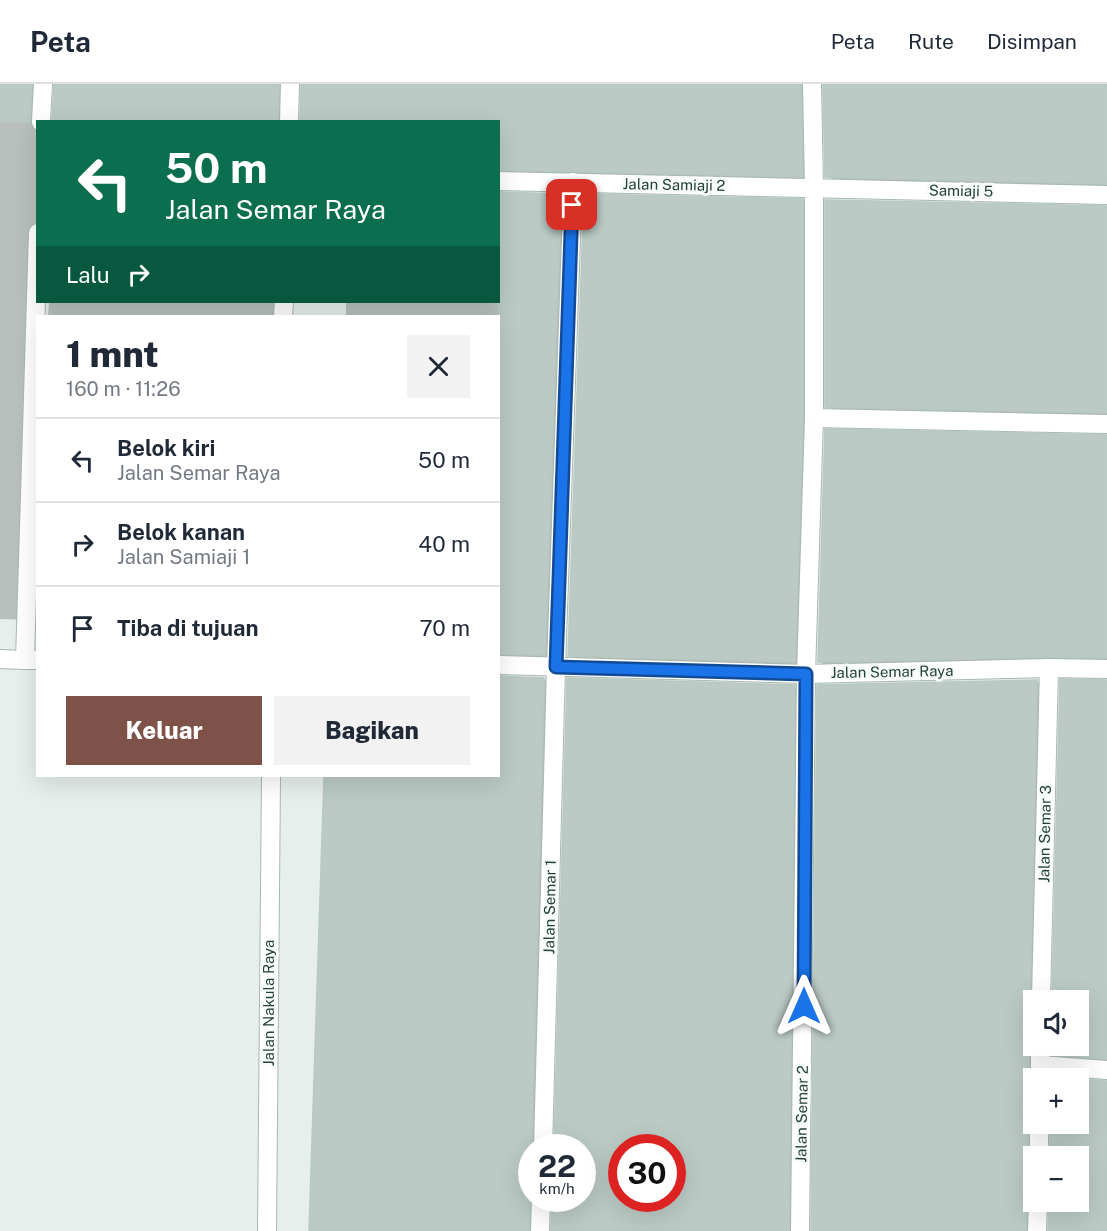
<!DOCTYPE html>
<html lang="id">
<meta charset="utf-8">
<style>
body{margin:0;font-family:"Public Sans",sans-serif;background:#f2f2f3;color:#1f2937;height:100vh;display:flex;flex-direction:column;font-size:22px;white-space:nowrap}
*{box-sizing:border-box;margin:0}
p{font-size:20px;color:#747a83}
.icon{flex:none;width:33px;height:33px;fill:none;stroke:currentColor;stroke-width:2;stroke-linecap:round;stroke-linejoin:round}
.map{position:relative;flex:1;overflow:hidden}
.sheet{position:absolute;left:36px;top:231px;width:464px;height:462px;display:flex;flex-direction:column;background:#fff;border-radius:0px;box-shadow:0 6px 24px #0002}
.sheet>*{flex:none}
.top-card{position:absolute;left:36px;top:36px;width:464px;height:183px;border-radius:0px;box-shadow:0 6px 24px #0002;background:#0b6e4f;color:#fff;overflow:hidden}
.buttons{position:absolute;left:1023px;top:906px;display:grid;gap:12px}
.buttons a{display:grid;place-items:center;width:66px;height:66px;border-radius:0px;background:#fff;box-shadow:0 6px 24px #0002;font-size:30px}
.speed{position:absolute;left:518px;top:1050px;display:flex;gap:12px;font-size:30px;font-weight:700;text-align:center}
.speed>*{display:grid;place-content:center;width:78px;height:78px;border-radius:50%;background:#fff;box-shadow:0 6px 24px #0002;line-height:1}
.speed small{font-size:15px;font-weight:400}
.speed .limit{border:9px solid #d22;background:#fff;color:#111}
.pin{position:absolute;display:grid;place-items:center;width:51px;height:51px;color:#fff;margin:-26px;border-radius:12px;box-shadow:0 3px 9px #0006}
.me{position:absolute;width:66px;margin:-33px;rotate:0deg;stroke-linejoin:round;filter:drop-shadow(0 0 4px #0008)}
.turn{display:flex;align-items:center;gap:21px;height:126px;padding:0 30px;font-size:27px}
.turn .icon{width:78px;height:78px;stroke-width:2.5}
.turn b{display:block;font-size:42px;line-height:51px}
.then{display:flex;align-items:center;height:57px;padding:0 30px;background:#0003;gap:12px;font-size:22px}
.round{display:grid;place-items:center;flex:none;width:63px;height:63px;border-radius:0px;background:#f2f2f3}
.summary{display:flex;align-items:center;justify-content:space-between;height:102px;padding:0 30px}
h1{font-size:36px;font-weight:800;line-height:45px}
.primary-button{display:flex;gap:12px;margin-top:auto;padding:12px 30px}
.primary-button a{flex:1;height:69px;border-radius:0px;background:#7f5249;color:#fff;font-size:24px;font-weight:800;line-height:69px;text-align:center}
.primary-button a+a{background:#f2f2f3;color:#1f2937}
ul{padding:0;list-style:none}
li{display:flex;align-items:center;gap:18px;height:84px;padding:0 30px;border-top:2px solid #e0e1e3}
li div{flex:1}
li b{display:block;font-size:22px}
li em{font-style:normal}
header{display:flex;align-items:center;gap:36px;box-sizing:border-box;height:84px;padding:0 30px;background:#fff;border-bottom:2px solid #e0e1e3}
header strong{font-size:28px}
nav{display:flex;gap:33px;margin-inline-start:auto;font-size:21px}
.map>svg:first-child{display:block}
.shadow{fill:#0003;fill-rule:evenodd}
.building{fill:#bbcac4;stroke:#b8c9c2;stroke-width:1.5;fill-rule:evenodd}
.lines{fill:none;stroke-linecap:round;stroke-linejoin:round}
.street-casing{stroke:#a8b8b2;stroke-width:20}
.street{stroke:#fff;stroke-width:18}
.route-casing{stroke:#114b97;stroke-width:15}
.route{stroke:#1a73e8;stroke-width:10}
.labels{text-anchor:middle;stroke-width:6;stroke-linejoin:round;paint-order:stroke}
.street-label{font-size:15px;fill:#24423a;stroke:#f7fbf9}
</style>
<header>
<strong>Peta</strong>
<nav><a>Peta</a><a>Rute</a><a>Disimpan</a></nav>
</header>
<div class="map">
<svg width="1107" height="1147" viewBox="0 0 1107 1147">
<rect width="100%" height="100%" fill="#e6efeb"/>
<g class="shadow">
<polygon points="0,0 52,0 38,38 38,218 30,536 0,535"/>
<polygon points="55,0 298,0 294,38 54,38"/>
<polygon points="302,0 820,0 817,101 503,100 502,110 561,111 576,120 560,579 504,583 501,591 502,594 544,595 559,604 547,1064 531,1064 531,1099 529,1101 531,1103 531,1114 549,1114 544,1147 311,1147 325,692 498,692 498,232 346,232 346,218 498,218 498,38"/>
<polygon points="825,0 1107,0 1107,107 842,101 827,92"/>
<polygon points="802,117 817,125 810,586 584,580 569,571"/>
<polygon points="1107,124 1107,336 842,331 827,322"/>
<polygon points="49,218 274,218 274,232 48,232"/>
<polygon points="1107,353 1107,581 834,586 819,578"/>
<polygon points="1037,597 1052,606 1034,916 1034,1118 1047,1118 1043,1121 1042,1147 813,1147 819,602"/>
<polygon points="1061,597 1107,597 1107,981 1068,978 1053,970 1052,962 1078,962 1078,916 1052,916"/>
<path d="M794,602L809,611L803,1147H552L582,1114ZM621,1064H672V1114H621Z"/>
<polygon points="1107,999 1107,1147 1049,1147 1051,1118 1078,1118 1078,1072 1051,1072 1052,1040 1078,1040"/>
</g>
<g class="building">
<polygon points="0,0 32,0 30,38 0,38"/>
<polygon points="54,0 279,0 278,38 52,38"/>
<polygon points="301,0 801,0 803,93 498,86 498,38 300,38"/>
<polygon points="823,0 1107,0 1107,100 825,93"/>
<polygon points="498,108 561,110 545,571 498,570"/>
<polygon points="584,110 803,115 803,334 795,578 568,572"/>
<polygon points="825,116 1107,122 1107,329 825,323"/>
<polygon points="825,345 1107,351 1107,574 1049,573 818,578"/>
<polygon points="498,592 544,594 529,1147 309,1147 324,692 498,692"/>
<path d="M567,594L795,601L789,1147H551L552,1114H582V1064H554ZM621,1064H672V1114H621Z"/>
<polygon points="1060,595 1107,596 1107,975 1051,971 1051,962 1078,962 1078,916 1052,916"/>
<polygon points="1037,596 1030,916 1034,924 1034,953 1029,962 1029,994 1034,1003 1034,1030 1028,1040 1028,1072 1034,1082 1034,1108 1029,1112 1027,1117 1026,1147 811,1147 817,601"/>
<polygon points="1078,995 1107,997 1107,1147 1048,1147 1049,1118 1078,1118 1078,1072 1050,1072 1050,1040 1078,1040"/>
</g>
<g class="lines">
<g class="street-casing">
<g id="street">
<polyline points="41,38 43,0"/>
<polyline points="289,38 290,0"/>
<polyline points="498,97 1107,111"/>
<polyline points="38,149 25,576 38,576"/>
<polyline points="283,232 284,218"/>
<polyline points="814,334 1107,340"/>
<polyline points="0,575 25,576"/>
<polyline points="498,581 806,590 1049,584 1107,585"/>
<polyline points="1041,916 1049,584"/>
<polyline points="1040,981 1107,986"/>
<polyline points="1040,994 1040,962"/>
<polyline points="543,1064 556,583 573,98"/>
<polyline points="1039,1072 1039,1040"/>
<polyline points="267,1147 271,692"/>
<polyline points="540,1147 541,1114"/>
<polyline points="800,1147 806,590 814,334 814,104 812,0"/>
<polyline points="1037,1147 1038,1118"/>
</g>
</g>
<use href="#street" class="street"/>
</g>
<g class="lines">
<g class="route-casing">
<polyline id="route" points="572,121 556,583 806,590 804,922"/>
</g>
<use href="#route" class="route"/>
</g>
<g class="labels">
<g class="street-label">
<text transform="translate(674 101) rotate(1)" y="5">Jalan Samiaji 2</text>
<text transform="translate(961 107) rotate(1)" y="5">Samiaji 5</text>
<text transform="translate(892 588) rotate(-1)" y="5">Jalan Semar Raya</text>
<text transform="translate(1045 750) rotate(-89)" y="5">Jalan Semar 3</text>
<text transform="translate(550 823) rotate(-89)" y="5">Jalan Semar 1</text>
<text transform="translate(269 919) rotate(-90)" y="5">Jalan Nakula Raya</text>
<text transform="translate(802 1030) rotate(-89)" y="5">Jalan Semar 2</text>
</g>
</g>
</svg>
<div class="buttons">
<a><svg class="icon" aria-label="sound" viewBox="0 0 24 24"><path d="M4 9h4l5-4v14l-5-4H4zM17 9q2 3 0 6"/></svg></a>
<a>+</a>
<a>−</a>
</div>
<div class="speed"><div>22<small>km/h</small></div><div class="limit">30</div></div>
<div class="pin" style="left:572px;top:121px;background:#d93025"><svg class="icon" aria-label="arrive" viewBox="0 0 24 24"><path d="M6 21V4h12l-3 4 3 4H6"/></svg></div>
<svg class="me" style="left:804px;top:922px" viewBox="-20 -20 40 40"><path d="M0-17L14 15 0 8-14 15z" fill="#1a73e8" stroke="#fff" stroke-width="4"/></svg>
<div class="top-card">
<div class="turn"><svg class="icon" aria-label="left" viewBox="0 0 24 24"><path d="M17 20v-9H6M10 6l-5 5 5 5"/></svg><div><b>50 m</b>Jalan Semar Raya</div></div>
<div class="then">Lalu<svg class="icon" aria-label="right" viewBox="0 0 24 24"><path d="M7 20v-9h11M14 6l5 5-5 5"/></svg></div>
</div>
<section class="sheet">
<div class="summary"><div><h1>1 mnt</h1><p>160 m · 11:26</p></div><a class="round"><svg class="icon" aria-label="close" viewBox="0 0 24 24"><path d="M6 6l12 12M18 6L6 18"/></svg></a></div>
<ul>
<li><svg class="icon" aria-label="left" viewBox="0 0 24 24"><path d="M17 20v-9H6M10 6l-5 5 5 5"/></svg><div><b>Belok kiri</b><p>Jalan Semar Raya</p></div><em>50 m</em></li>
<li><svg class="icon" aria-label="right" viewBox="0 0 24 24"><path d="M7 20v-9h11M14 6l5 5-5 5"/></svg><div><b>Belok kanan</b><p>Jalan Samiaji 1</p></div><em>40 m</em></li>
<li><svg class="icon" aria-label="arrive" viewBox="0 0 24 24"><path d="M6 21V4h12l-3 4 3 4H6"/></svg><div><b>Tiba di tujuan</b></div><em>70 m</em></li>
</ul>
<div class="primary-button"><a>Keluar</a><a>Bagikan</a></div>
</section>
</div>
